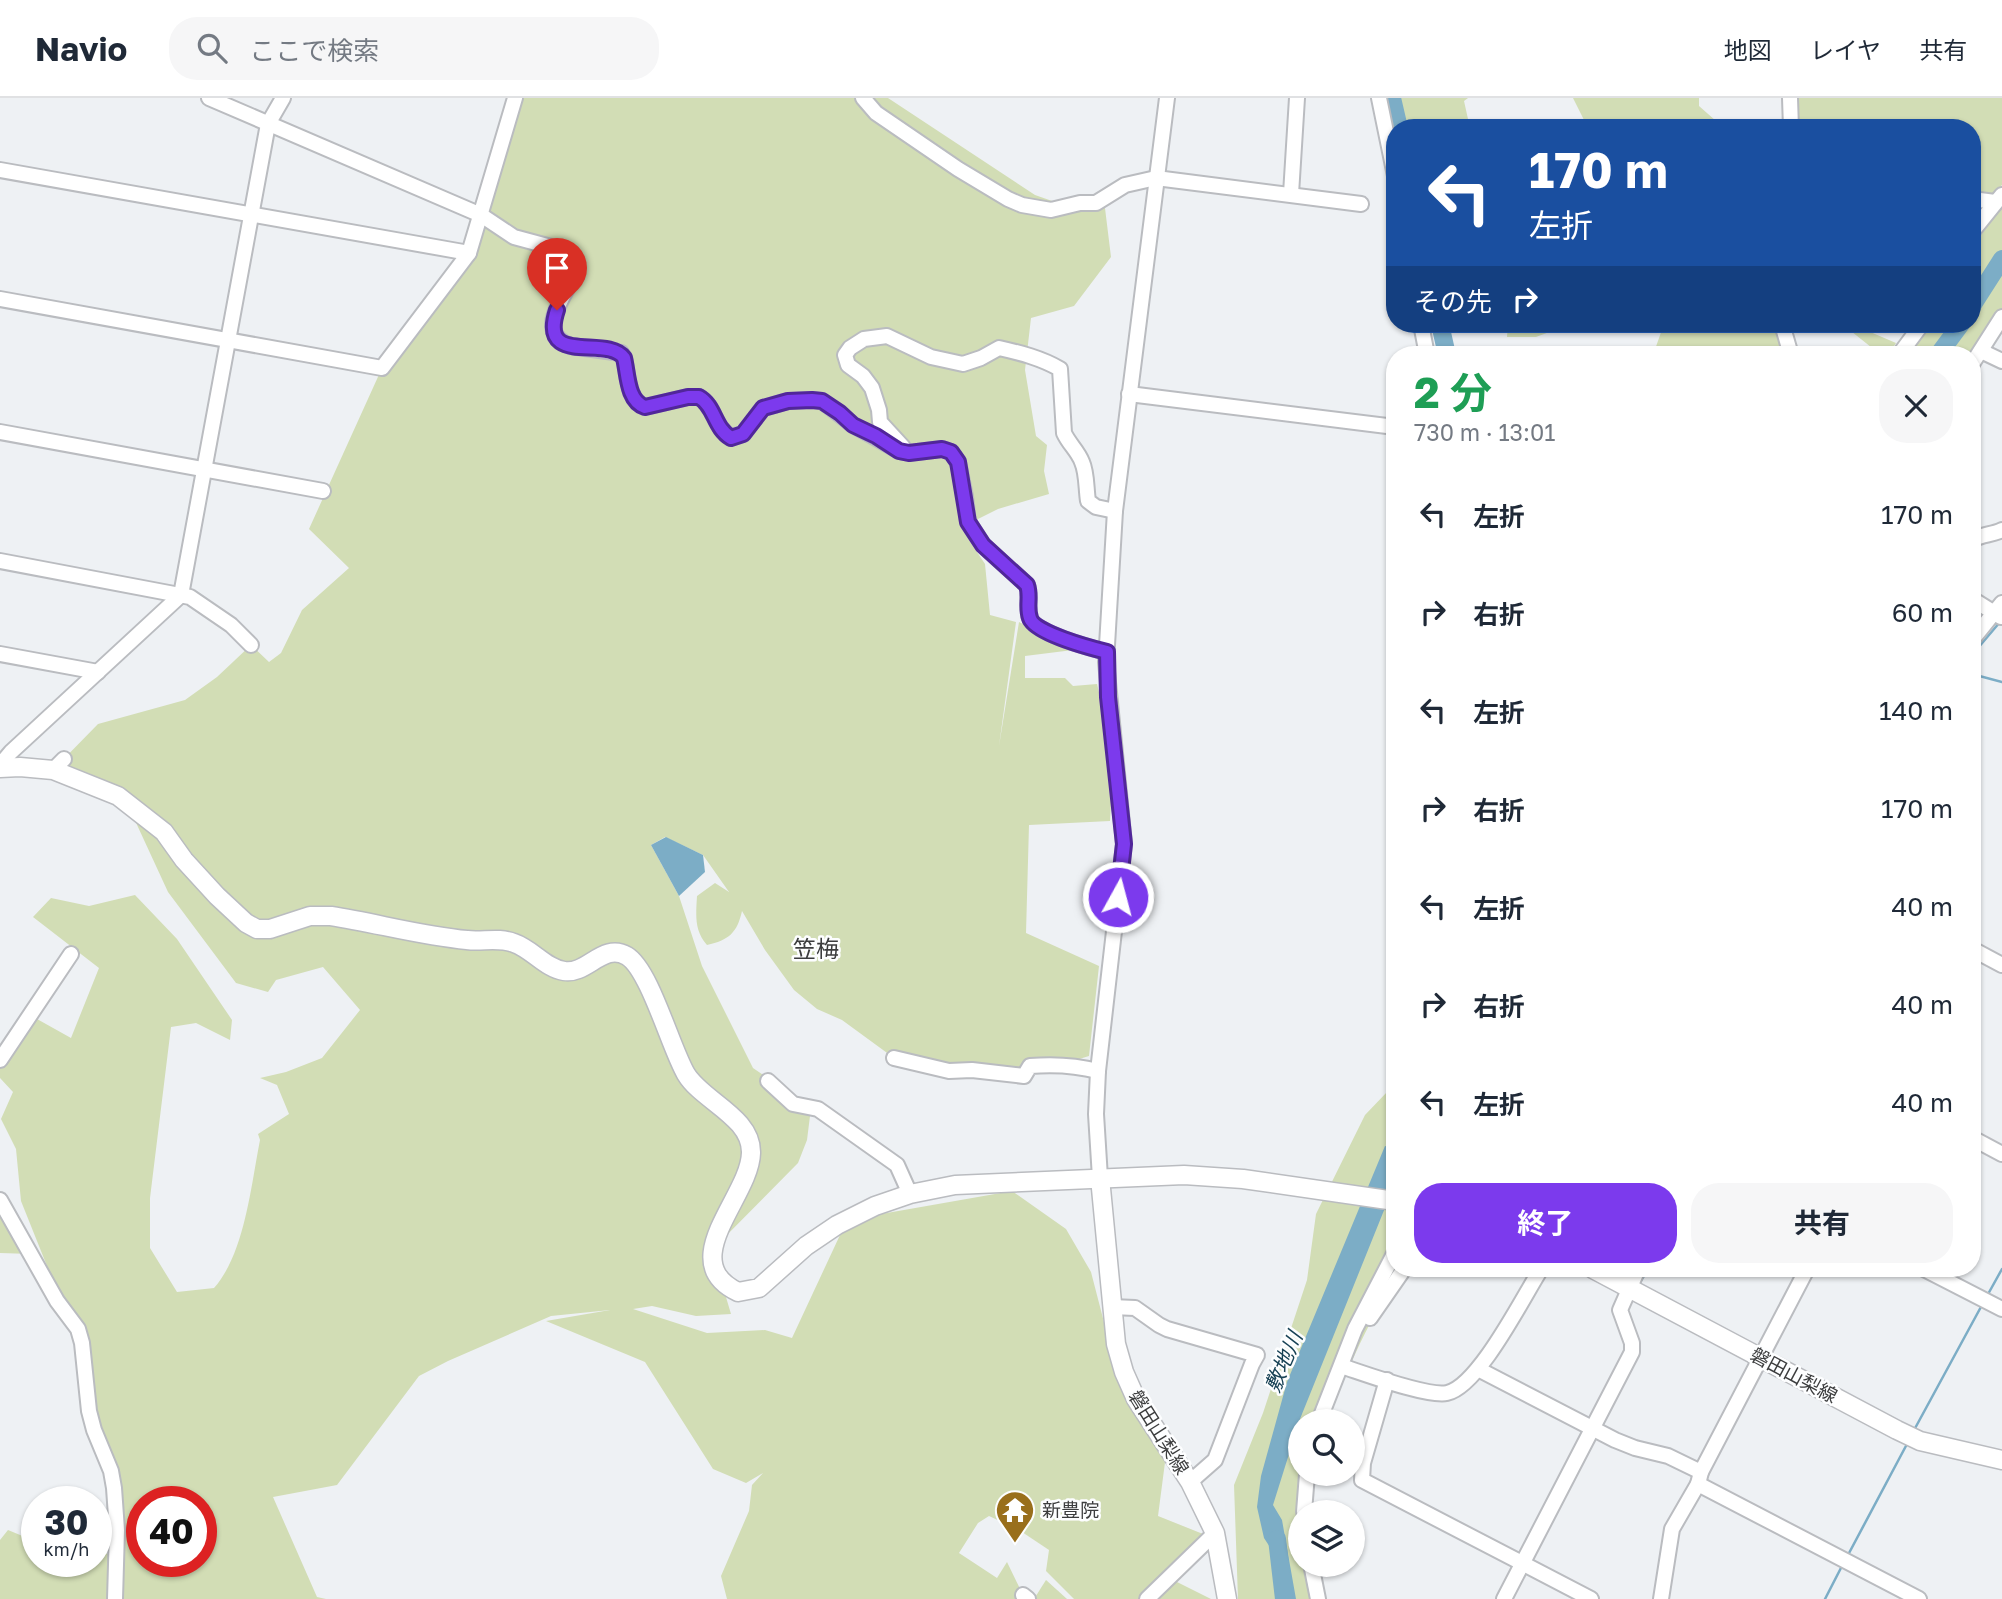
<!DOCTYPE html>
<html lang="ja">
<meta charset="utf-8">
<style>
body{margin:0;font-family:"Golos Text","Noto Sans JP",sans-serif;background:#f6f6f7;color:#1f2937;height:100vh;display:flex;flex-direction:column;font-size:26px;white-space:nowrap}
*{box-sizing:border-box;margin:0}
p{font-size:23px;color:#747a83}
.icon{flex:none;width:38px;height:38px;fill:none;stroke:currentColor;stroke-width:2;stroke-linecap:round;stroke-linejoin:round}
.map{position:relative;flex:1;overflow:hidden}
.panel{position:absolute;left:1386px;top:248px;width:595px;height:931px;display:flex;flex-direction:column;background:#fff;border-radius:28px;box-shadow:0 2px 5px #0004}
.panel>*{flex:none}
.hud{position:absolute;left:1386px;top:21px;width:595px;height:214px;border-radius:28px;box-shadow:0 2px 5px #0004;background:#1a4fa0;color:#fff;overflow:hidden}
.buttons{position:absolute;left:1288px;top:1311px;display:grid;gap:14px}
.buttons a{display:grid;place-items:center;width:77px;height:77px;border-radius:50%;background:#fff;box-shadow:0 2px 5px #0004;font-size:35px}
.speed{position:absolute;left:21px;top:1388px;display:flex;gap:14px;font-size:35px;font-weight:700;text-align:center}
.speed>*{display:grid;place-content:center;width:91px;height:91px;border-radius:50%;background:#fff;box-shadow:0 2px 5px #0004;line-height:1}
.speed small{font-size:18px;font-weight:400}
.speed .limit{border:10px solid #d22;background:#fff;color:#111}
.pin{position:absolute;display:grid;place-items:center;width:60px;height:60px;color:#fff;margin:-72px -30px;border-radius:50% 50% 50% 0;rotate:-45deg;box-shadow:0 0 7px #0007}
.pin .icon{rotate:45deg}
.me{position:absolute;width:77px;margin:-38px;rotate:7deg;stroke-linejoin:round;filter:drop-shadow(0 0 5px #0008)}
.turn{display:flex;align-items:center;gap:24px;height:147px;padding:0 28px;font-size:32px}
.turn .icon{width:91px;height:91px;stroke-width:2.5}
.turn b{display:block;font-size:49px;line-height:60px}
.then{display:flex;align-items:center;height:66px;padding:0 28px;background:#0003;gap:14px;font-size:26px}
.round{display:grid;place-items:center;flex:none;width:74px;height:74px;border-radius:28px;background:#f6f6f7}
.head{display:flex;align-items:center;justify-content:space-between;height:119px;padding:0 28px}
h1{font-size:42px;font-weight:700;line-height:52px;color:#1e9e55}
.button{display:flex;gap:14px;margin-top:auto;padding:14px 28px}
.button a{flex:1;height:80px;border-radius:28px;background:#7c3aed;color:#fff;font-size:28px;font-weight:700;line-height:80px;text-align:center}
.button a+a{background:#f6f6f7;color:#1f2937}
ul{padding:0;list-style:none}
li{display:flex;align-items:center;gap:21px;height:98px;padding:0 28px}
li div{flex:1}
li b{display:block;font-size:26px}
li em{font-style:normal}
header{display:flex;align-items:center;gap:42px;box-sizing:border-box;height:98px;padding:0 35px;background:#fff;border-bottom:2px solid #e0e1e3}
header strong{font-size:33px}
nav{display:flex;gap:38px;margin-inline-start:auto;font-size:24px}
.search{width:490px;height:63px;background:#f6f6f7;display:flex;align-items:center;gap:18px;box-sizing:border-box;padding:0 24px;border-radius:28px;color:#747a83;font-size:26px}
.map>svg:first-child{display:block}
.green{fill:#d2ddb5;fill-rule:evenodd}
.water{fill:#7cadc6}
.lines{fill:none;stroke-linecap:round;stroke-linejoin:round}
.stream{stroke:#7cadc6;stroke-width:2.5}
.river{stroke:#7cadc6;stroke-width:18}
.minor-casing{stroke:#babcc0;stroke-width:18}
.major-casing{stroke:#babcc0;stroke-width:21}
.minor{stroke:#fff;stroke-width:14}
.major{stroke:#fff;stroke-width:18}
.route-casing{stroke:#51269a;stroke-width:18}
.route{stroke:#7c3aed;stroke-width:12}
.labels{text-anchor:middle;stroke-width:5;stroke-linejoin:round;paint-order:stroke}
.street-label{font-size:19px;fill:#3c3d3e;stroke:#fdfeff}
.poi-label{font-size:19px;fill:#3c3d3e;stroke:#fdfeff;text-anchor:start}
.water-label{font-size:21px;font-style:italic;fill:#184255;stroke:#fdfeff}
.quarter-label{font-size:23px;fill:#3c3d3e;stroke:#fdfeff}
</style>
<header>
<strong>Navio</strong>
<div class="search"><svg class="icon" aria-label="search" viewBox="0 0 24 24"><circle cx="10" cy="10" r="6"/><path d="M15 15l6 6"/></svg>ここで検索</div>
<nav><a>地図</a><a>レイヤ</a><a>共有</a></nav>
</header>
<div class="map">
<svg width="2002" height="1501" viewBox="0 0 2002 1501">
<rect width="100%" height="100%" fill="#eef1f4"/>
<g class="green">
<path d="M515,0H888L1035,97L1075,111L1104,102L1111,159L1074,208L1031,220L1025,272L1036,338L1047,347L1044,373L1049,396L998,411L978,421L969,442L985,466L990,517L1016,524L999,648L1019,524L1073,552L1025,558V580H1065L1073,588L1097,586L1114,656L1110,723L1029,727L1026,835L1099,868L1089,958L1024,978L894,960L842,922L817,911L794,892L765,852L742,813C737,835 729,842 707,847C694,832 696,817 697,798L715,785L729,794L703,757L665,739L651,747L679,798L702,868L753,970L811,1010L807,1042L798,1065L712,1152L731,1216L696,1218L652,1208L633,1211L707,1235L765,1232L792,1240L847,1122L1012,1093L1066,1131L1091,1174L1121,1290L1167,1349L1158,1418L1203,1436L1161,1485L1177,1484L1211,1501H1074L1046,1473L1049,1452L1019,1432L989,1418L978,1425L959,1455L997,1480L1007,1464L1023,1497L1028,1501H727L721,1478L749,1413L752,1387L763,1375L746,1385L713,1371L645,1264L546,1223L610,1212L551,1218L448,1263L419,1278L337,1387L273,1399L317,1499L326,1501H0V1442L8,1432L37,1444V1463H96V1454L116,1457L110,1369L92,1325L85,1263L21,1103L16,1051L1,1021L13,994L0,980V966L13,953L37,921L71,940L99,870L33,819L51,800L89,808L135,797L177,841L232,922L230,942L196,925L171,929L150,1100V1150L177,1194L214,1190C245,1155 251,1087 260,1042L258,1036L289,1016L277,987L260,980L286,974L322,960L360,912L323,869L276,882L268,894L236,885L168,794L126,703L53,672L98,626L185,602L217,579L251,547L269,564L281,555L302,512L349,470L309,431L382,270L475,136ZM142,1404H201V1463H142Z"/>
<polygon points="1379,0 1468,0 1464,3 1470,30 1395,30 1395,81"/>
<polygon points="1573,0 1699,0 1699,8 1724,30 1588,30"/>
<polygon points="1793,0 2002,0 2002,87 1990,99 1972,100 1972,30 1793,30"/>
<polygon points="2002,109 2002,226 1970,257 1907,257 1931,226 1972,226 1972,149"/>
<polygon points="1508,226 1571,226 1536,239 1507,239"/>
<polygon points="1664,226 1782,226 1791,257 1653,257"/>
<polygon points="1842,226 1863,226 1868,233 1896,245 1888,257 1881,257"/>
<path d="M1395,977V1171H1405C1370,1215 1348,1270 1328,1323H1300V1466L1312,1467L1319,1501H1238L1234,1387L1263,1315L1307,1182L1316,1116L1365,1017L1387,994Z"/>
<polygon points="0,1105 31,1156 0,1155"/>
<polygon points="1046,1482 1067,1501 1034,1501"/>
</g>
<g class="water">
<polygon points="666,739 703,757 705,774 679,798 651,747"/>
<polygon points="1385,1048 1395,1050 1395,1085 1300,1321 1273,1407 1282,1422 1296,1501 1284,1501 1279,1463 1264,1440 1257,1409 1261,1378 1287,1284"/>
</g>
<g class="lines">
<g class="stream">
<polyline points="1972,557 2000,524"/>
<polyline points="1972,576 2002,584"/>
<polyline points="1639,1186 1648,1171"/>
<polyline points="1987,1198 2002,1171"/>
<polyline points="1913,1334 1982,1207"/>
<polyline points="1848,1457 1907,1346"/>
<polyline points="1825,1501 1843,1466"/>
</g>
<g class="river">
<polyline points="1392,0 1399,30"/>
<polyline points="1972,208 2002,161"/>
<polyline points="1440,226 1447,257"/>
<polyline points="1938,257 1961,226"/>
<polyline points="1277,1441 1284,1501"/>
</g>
<g class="minor-casing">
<g id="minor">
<path d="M209,0L481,117L514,139L566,153L576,166C575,191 529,230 570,248L621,255L624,260C628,276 627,303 645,309L688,299H699C715,308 714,330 731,339L743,336L763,310L788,303L812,302L822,303L853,327L899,353L909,355L942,351L951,354L958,364L965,398L968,424L983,447L1027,487C1031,498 1026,509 1030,520C1034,535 1091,550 1106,554"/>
<polyline points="863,0 876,15 958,71 1008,101 1022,107 1051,112 1080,105 1096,105 1125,87 1156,80 1361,106"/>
<polyline points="1379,0 1395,78"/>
<polyline points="1790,0 1791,30"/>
<polyline points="0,72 469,155"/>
<polyline points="1291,96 1297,0"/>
<polyline points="1972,101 1995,104"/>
<polyline points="1972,134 2002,97"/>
<polyline points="0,201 382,270 469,155 515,0"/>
<polyline points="1421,226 1427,257"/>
<polyline points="1782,226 1791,257"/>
<polyline points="1981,253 2002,263"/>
<polyline points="1899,257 1922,226"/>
<polyline points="1972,266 2002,219"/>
<polyline points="1129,296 1395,329"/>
<polyline points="0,334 323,393"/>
<path d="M903,349L880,324L879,312L872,290L863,278L848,267L845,257L850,250L864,241L887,238L931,259L963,266L981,260L999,250C1021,255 1041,260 1060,271L1064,335C1069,346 1078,353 1082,364C1087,375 1086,390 1088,403L1096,409L1115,413"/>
<path d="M1972,442C1982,436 1992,437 2002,432"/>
<polyline points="0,463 190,499 231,527 251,547"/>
<polyline points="1972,501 2001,519"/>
<polyline points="1972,542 2002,505"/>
<polyline points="0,556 98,574"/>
<polyline points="0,667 11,654 181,497 268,26 283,0"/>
<polyline points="53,672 64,661"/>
<polyline points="1972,851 2002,867"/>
<path d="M894,960L949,973L972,972L1024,978L1030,968C1054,966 1075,967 1098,973"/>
<polyline points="0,962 71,856"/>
<polyline points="768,983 793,1006 818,1011 897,1067 910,1096"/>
<polyline points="1972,1040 2002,1056"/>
<polyline points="1100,1080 1096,1016 1098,973 1124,746 1106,564 1115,413 1167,0"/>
<polyline points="0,1102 57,1203 78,1231 82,1245 89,1313 94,1332 111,1373 114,1390 117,1432 115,1501"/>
<polyline points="1924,1171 2002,1211"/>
<polyline points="1112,1209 1135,1210 1159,1227 1167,1231 1257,1257 1252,1266 1215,1362 1190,1384"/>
<polyline points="1370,1220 1404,1171"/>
<path d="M1341,1268C1363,1275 1427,1299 1447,1295C1479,1288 1523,1199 1541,1171"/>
<polyline points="1478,1271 1615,1342 1635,1350 1668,1358 1701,1374"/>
<polyline points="1387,1282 1363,1365 1362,1382 1591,1501"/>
<polyline points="1319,1323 1355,1231 1395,1154"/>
<polyline points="1698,1386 1919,1501"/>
<polyline points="1304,1414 1307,1376"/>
<polyline points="1311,1466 1318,1501"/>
<polyline points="1023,1497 1028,1501"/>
<polyline points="1147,1501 1215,1435"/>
<polyline points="1504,1501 1632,1254 1632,1245 1620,1212 1638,1171"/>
<polyline points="1661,1501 1672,1431 1698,1386 1701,1374 1807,1171"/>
</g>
</g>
<g class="major-casing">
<g id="major">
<path d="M0,670L20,669L53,672L118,698L164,734L184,762L217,798L246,825L257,831H270L310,818H331C376,825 422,838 467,842C482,844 499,839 514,845C532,851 545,870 564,873C587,877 603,844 627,858C650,872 671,951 686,976C702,1003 752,1019 751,1055C750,1099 674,1163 738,1194L759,1190L806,1148L837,1127L875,1108L910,1096L955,1087L1184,1077L1243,1081L1395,1103"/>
<polyline points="1100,1080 1116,1246 1124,1274 1136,1301 1190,1384 1215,1435 1227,1501"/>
<polyline points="1593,1171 1897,1332 1920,1343 2002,1362"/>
</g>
</g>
<use href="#minor" class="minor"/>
<use href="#major" class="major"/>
</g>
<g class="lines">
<g class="route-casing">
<path id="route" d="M557,212C538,270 607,236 624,260C628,276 627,303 645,309L688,299H699C715,308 714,330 731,340L743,336L763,310L788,303L812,302L822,303L840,315L853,327L876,338L899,353L909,355L942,351L951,354L958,364L968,424L983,447L1027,487C1031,498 1026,509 1030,520C1034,535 1091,550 1107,554L1108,599L1124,746L1118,799"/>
</g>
<use href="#route" class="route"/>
</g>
<defs>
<g id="temple-pin" transform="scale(2.0125)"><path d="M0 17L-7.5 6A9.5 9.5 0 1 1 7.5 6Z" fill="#996f1c" stroke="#fdfeff"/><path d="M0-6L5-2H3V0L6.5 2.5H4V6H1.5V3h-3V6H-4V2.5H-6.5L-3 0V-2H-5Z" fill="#fff"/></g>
</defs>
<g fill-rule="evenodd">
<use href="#temple-pin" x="1015" y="1412"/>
</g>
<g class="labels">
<g class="street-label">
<text transform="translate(1794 1277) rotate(28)" y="7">磐田山梨線</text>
<text transform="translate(1159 1334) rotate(58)" y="7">磐田山梨線</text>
</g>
<g class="poi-label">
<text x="1042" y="1419">新豊院</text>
</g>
<g class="water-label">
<text transform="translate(1284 1264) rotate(-67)" y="7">敷地川</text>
</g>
<g class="quarter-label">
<text x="816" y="859">笠梅</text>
</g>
</g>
</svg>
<div class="buttons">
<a><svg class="icon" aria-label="search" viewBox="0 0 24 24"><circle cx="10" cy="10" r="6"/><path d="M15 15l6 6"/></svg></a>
<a><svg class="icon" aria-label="layers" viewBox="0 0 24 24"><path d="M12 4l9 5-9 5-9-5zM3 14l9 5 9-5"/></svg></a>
</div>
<div class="speed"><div>30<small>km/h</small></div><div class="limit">40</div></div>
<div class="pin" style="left:557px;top:212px;background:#d93025"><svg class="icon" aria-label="arrive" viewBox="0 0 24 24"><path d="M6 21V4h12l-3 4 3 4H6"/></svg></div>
<svg class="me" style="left:1118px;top:799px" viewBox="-20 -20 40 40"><circle r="17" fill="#7c3aed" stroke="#fff" stroke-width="3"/><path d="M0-11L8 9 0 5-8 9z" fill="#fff"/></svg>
<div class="hud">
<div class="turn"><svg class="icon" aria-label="left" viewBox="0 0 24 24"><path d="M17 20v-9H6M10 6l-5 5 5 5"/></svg><div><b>170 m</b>左折</div></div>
<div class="then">その先<svg class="icon" aria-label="right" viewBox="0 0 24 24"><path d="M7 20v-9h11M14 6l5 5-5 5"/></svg></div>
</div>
<section class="panel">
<div class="head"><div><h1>2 分</h1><p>730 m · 13:01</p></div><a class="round"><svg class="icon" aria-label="close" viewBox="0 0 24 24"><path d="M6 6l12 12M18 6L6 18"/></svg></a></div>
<ul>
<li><svg class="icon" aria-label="left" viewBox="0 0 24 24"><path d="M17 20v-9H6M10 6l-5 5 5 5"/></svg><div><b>左折</b></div><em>170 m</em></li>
<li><svg class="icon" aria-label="right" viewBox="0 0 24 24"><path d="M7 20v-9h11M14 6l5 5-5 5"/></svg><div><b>右折</b></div><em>60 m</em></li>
<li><svg class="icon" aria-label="left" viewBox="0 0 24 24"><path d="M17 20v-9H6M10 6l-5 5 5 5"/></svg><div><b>左折</b></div><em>140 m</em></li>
<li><svg class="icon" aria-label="right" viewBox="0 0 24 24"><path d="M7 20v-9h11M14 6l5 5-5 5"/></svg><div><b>右折</b></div><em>170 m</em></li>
<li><svg class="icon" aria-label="left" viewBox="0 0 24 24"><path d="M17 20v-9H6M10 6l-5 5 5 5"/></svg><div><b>左折</b></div><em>40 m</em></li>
<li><svg class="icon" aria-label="right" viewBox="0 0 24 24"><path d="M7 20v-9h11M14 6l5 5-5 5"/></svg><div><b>右折</b></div><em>40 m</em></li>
<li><svg class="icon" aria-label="left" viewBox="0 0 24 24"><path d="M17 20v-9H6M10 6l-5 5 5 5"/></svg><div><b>左折</b></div><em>40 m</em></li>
</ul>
<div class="button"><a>終了</a><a>共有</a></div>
</section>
</div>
